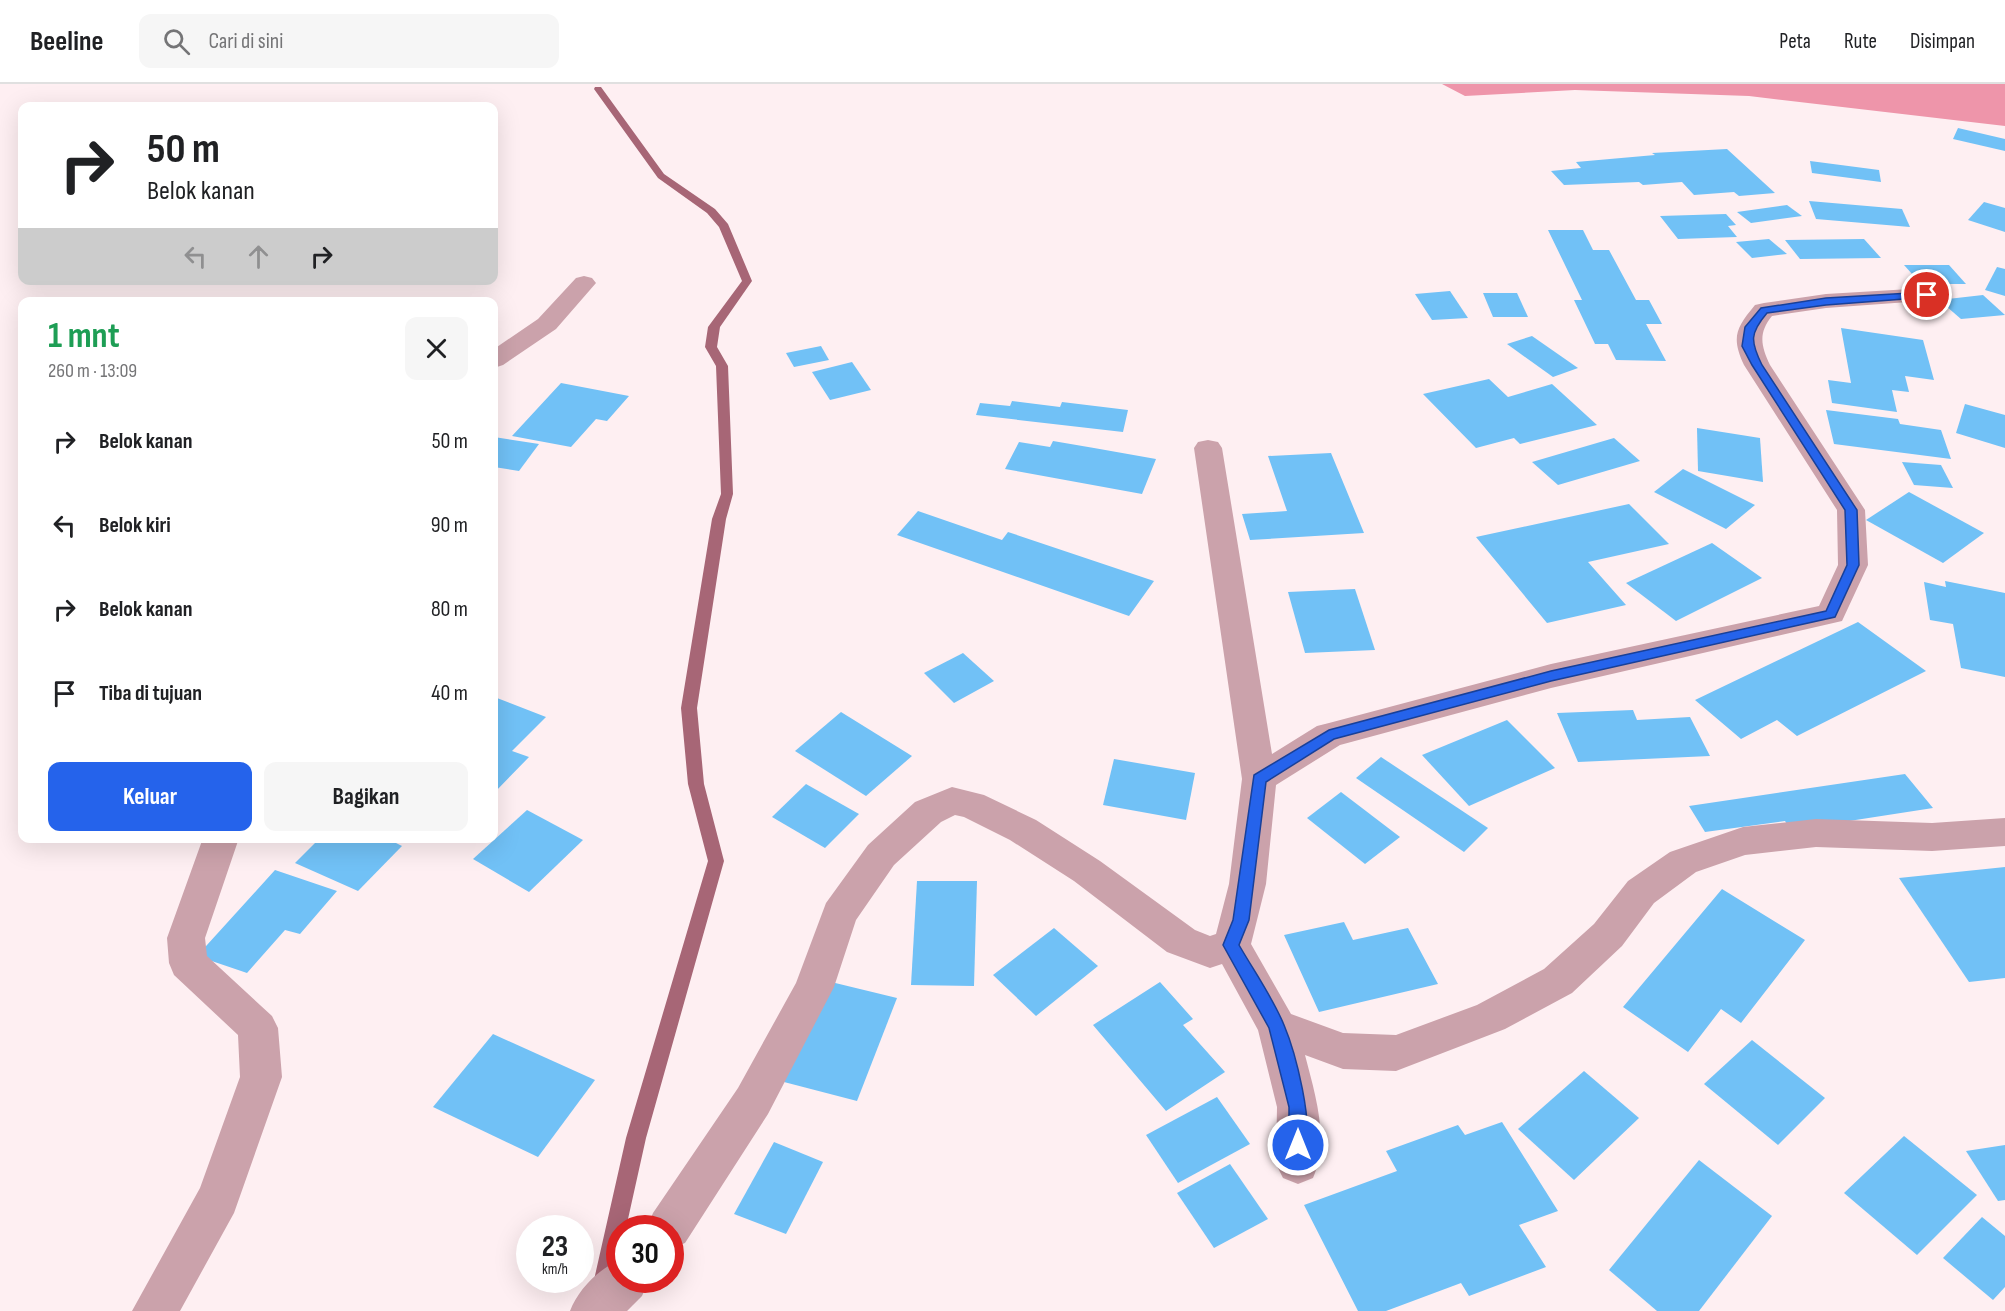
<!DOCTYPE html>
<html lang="id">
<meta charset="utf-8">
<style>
body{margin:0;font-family:"Sofia Sans Condensed",sans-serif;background:#f6f6f6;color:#202124;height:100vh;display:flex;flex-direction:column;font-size:22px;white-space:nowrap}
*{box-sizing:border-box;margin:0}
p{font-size:20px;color:#757577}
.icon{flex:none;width:33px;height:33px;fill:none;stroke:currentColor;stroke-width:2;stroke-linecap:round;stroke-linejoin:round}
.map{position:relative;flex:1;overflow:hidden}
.panel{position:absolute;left:18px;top:213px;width:480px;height:546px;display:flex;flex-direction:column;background:#fff;border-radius:12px;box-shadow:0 6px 24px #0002}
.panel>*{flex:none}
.guide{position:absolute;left:18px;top:18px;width:480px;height:183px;border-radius:12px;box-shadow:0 6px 24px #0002;background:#fff;color:#202124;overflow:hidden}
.speed{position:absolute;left:516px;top:1131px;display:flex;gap:12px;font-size:30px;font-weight:700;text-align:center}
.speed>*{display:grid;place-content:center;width:78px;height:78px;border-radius:50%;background:#fff;box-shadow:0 6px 24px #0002;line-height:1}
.speed small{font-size:15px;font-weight:400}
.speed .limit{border:9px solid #d22;background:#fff;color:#111}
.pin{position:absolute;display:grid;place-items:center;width:51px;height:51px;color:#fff;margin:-26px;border:3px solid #fff;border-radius:50%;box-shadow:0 2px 6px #0007}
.me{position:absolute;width:66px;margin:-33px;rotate:0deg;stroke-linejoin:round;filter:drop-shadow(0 0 4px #0008)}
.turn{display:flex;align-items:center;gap:21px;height:126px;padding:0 30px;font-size:27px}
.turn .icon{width:78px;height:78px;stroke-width:2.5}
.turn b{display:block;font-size:42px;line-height:51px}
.lanes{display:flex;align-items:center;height:57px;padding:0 30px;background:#0003;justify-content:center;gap:30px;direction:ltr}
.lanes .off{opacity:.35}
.round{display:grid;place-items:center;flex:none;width:63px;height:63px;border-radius:12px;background:#f6f6f6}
.overview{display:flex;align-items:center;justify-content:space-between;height:102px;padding:0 30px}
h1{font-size:36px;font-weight:700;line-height:45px;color:#1e9e55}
.button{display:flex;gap:12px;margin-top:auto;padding:12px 30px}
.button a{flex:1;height:69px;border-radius:12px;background:#2563eb;color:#fff;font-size:24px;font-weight:700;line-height:69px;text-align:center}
.button a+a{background:#f6f6f6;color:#202124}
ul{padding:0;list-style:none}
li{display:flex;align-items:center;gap:18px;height:84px;padding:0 30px}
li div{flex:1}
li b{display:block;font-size:22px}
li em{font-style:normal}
header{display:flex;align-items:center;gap:36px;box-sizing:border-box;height:84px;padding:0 30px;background:#fff;border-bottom:2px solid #e0e0e0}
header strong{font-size:28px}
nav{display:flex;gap:33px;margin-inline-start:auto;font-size:21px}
.search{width:420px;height:54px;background:#f6f6f6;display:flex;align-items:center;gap:15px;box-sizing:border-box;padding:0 21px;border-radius:12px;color:#757577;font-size:22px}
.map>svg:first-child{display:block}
.forest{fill:#ee95aa}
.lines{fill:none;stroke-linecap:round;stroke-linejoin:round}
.stream{fill:#a76676;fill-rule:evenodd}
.building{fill:#71c1f6}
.minor{fill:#cba2ab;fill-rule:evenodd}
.route{fill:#2563eb;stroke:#184099;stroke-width:1.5}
</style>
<header>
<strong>Beeline</strong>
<div class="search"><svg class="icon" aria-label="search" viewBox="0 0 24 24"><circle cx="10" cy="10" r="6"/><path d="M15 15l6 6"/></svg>Cari di sini</div>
<nav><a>Peta</a><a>Rute</a><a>Disimpan</a></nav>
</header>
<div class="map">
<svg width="2005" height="1227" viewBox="0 0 2005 1227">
<rect width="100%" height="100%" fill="#feeff2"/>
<polygon class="forest" points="1442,0 2005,0 2005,42 1749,12 1575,6 1465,12"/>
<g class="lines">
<polygon class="stream" points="595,3 601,3 664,90 715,125 728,140 752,197 720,243 717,263 728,282 733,410 726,435 697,624 704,700 724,777 646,1054 626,1144 620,1144 620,1176 609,1227 587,1227 626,1054 708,777 688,700 681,624 712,435 721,410 716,282 705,263 708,243 742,197 719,143 707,129 658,94 594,5"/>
</g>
<g class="building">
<polygon points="1958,44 2005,55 2005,67 1953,55"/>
<polygon points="1727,65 1775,109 1739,112 1734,108 1694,111 1682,98 1643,101 1639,98 1564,101 1551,87 1581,84 1576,78 1655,71 1652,69"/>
<polygon points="1810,77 1879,86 1881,98 1812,89"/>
<polygon points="1809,117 1902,125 1910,143 1816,135"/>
<polygon points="1984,118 2005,124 2005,148 1968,136"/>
<polygon points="1787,121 1802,132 1751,139 1737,128"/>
<polygon points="1726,130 1736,141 1728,142 1737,153 1678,155 1660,132"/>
<polygon points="1548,146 1583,146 1593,166 1609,166 1636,216 1649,216 1662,240 1646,240 1666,277 1616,276 1608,260 1595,260 1574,216 1582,216"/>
<polygon points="1769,155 1787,170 1752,174 1736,158"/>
<polygon points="1864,155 1881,174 1800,175 1785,156"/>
<polygon points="1904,181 1949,181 1966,200 1921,200"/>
<polygon points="1997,183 2005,185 2005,212 1985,206"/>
<polygon points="1450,207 1468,234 1432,236 1415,210"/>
<polygon points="1483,209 1517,209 1528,233 1493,233"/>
<polygon points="1983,211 2005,231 1961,235 1939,216"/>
<polygon points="1841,244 1923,256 1934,296 1905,292 1909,308 1892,306 1897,328 1832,319 1828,296 1851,299"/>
<polygon points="1532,252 1578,284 1553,293 1507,260"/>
<polygon points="821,262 829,276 794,283 786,269"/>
<polygon points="852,278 871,306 830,316 812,288"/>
<polygon points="1489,295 1508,313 1552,300 1597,341 1520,360 1514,354 1476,364 1423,310"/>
<polygon points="561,299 629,312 607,337 596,335 571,363 512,352"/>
<polygon points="1012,317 1060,323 1062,318 1128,326 1123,348 976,331 980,319 1010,322"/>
<polygon points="1965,320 2005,331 2005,364 1956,349"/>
<polygon points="1826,326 1898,335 1900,340 1941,346 1951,375 1834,360"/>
<polygon points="1697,344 1760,354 1763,398 1698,387"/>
<polygon points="494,353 539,360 519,387 494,383"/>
<polygon points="1614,354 1640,377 1558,401 1532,378"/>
<polygon points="1053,357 1094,364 1156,375 1142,410 1005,385 1019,358 1050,363"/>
<polygon points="1331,369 1364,449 1250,456 1242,430 1287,427 1268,372"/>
<polygon points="1902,378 1941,381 1953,404 1914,401"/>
<polygon points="1683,385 1755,421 1726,445 1654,408"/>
<polygon points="1909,408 1984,449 1943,479 1866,436"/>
<polygon points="1629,420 1669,460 1588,478 1626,521 1547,539 1476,453"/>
<polygon points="918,427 1002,456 1008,448 1154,497 1129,532 897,451"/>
<polygon points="1712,459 1762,494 1676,537 1626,499"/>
<polygon points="1945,497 2005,509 2005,593 1961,584 1953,540 1930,536 1924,498 1946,503"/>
<polygon points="1355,505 1375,566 1305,569 1288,508"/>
<polygon points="1858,538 1926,587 1797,652 1777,636 1741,655 1695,616"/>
<polygon points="963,569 994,597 954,619 924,589"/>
<polygon points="497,614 546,633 512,667 529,673 494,709 494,617"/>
<polygon points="1633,626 1637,636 1690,633 1710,672 1578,678 1557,629"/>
<polygon points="841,628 912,672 866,712 795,667"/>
<polygon points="1507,636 1555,684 1469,722 1422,671"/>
<polygon points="1381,673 1488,744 1464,768 1356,694"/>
<polygon points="1114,675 1195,689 1186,736 1103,721"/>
<polygon points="1905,690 1933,724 1791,746 1785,737 1705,748 1689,722"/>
<polygon points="806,700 859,730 825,764 772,733"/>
<polygon points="1341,708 1400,753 1365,780 1307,734"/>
<polygon points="527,726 583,756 529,808 473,775"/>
<polygon points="320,754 386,754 402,762 358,807 295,779"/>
<polygon points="2005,783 2005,894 1969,898 1899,794"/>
<polygon points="275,786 337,807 300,850 285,846 247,889 197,872"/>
<polygon points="917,797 977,797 974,902 911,901"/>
<polygon points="1722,805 1805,856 1741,939 1721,925 1688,968 1623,923"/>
<polygon points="1344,838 1353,856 1408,844 1438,900 1319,928 1284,851"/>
<polygon points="1054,844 1098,882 1036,932 993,891"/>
<polygon points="827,897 897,914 857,1017 784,998"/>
<polygon points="1160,898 1193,935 1183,941 1225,988 1166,1027 1093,941"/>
<polygon points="493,950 595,996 538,1073 433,1023"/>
<polygon points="1752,956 1825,1014 1778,1061 1704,1000"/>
<polygon points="1584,987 1639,1034 1574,1096 1518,1045"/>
<polygon points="1217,1013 1250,1060 1178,1099 1146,1051"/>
<polygon points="1502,1038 1558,1127 1519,1141 1546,1183 1469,1212 1461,1199 1386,1227 1358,1227 1304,1121 1397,1087 1386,1067 1458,1041 1465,1051"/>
<polygon points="1904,1052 1977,1111 1917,1171 1844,1109"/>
<polygon points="774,1058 823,1078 786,1150 734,1130"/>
<polygon points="2005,1061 2005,1116 1998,1117 1966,1067"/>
<polygon points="1699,1076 1772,1132 1699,1227 1657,1227 1609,1186"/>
<polygon points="1230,1080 1268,1135 1214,1164 1177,1109"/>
<polygon points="1982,1133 2005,1152 2005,1203 1993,1216 1943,1174"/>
</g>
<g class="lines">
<g class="minor">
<polygon points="584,192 592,194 596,199 556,245 503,281 494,284 494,265 538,235 576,194"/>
<path d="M1927,204L1936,206L1939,211L1936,216L1826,224L1772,232C1758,249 1761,262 1770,281L1865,426L1868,481L1842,537L1551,604L1340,661L1276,701L1266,800L1251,860L1291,930L1343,949L1396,951L1477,921L1544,885L1594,840L1628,797L1670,768L1743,743L1816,735L1932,739L2005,734V762L1932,767L1816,763L1745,771L1696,788L1654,819L1622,862L1572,909L1505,945L1396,987L1343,985L1305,971C1315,1010 1330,1056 1313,1094L1298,1100L1283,1094L1276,1080L1277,1023L1258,946L1222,880L1210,884L1167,868L1074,797L1010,756L964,733L955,731L941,738L894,781L856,836L834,903L768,1030L685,1159L670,1165V1144H647L653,1129L738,1004L796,899L826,819L868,761L915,718L952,703L984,711L1036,736L1100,777L1195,846L1210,852L1216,850L1229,800L1242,695L1194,364L1198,358L1208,356L1218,358L1222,364L1272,670L1317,642L1329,639L1551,580L1819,522L1838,481L1837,426L1744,281C1731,253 1736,244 1755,221L1764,219L1826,210Z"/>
<polygon points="203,754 239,754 205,854 207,872 272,932 278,944 282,993 234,1129 180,1227 132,1227 200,1104 240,993 238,951 174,891 169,879 167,854"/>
<path d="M620,1176V1196H649L642,1212L627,1227H570C578,1206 598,1185 620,1176Z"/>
</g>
</g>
<path class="route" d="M1927,208L1930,209V213L1826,221L1767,229C1750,249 1750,257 1762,281L1857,426L1859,481L1835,533L1551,597L1334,655L1266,698L1249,836L1239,861C1254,887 1273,914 1284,941C1295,967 1315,1042 1304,1067L1298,1069L1292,1067L1289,1061V1023L1269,944L1223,861L1233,836L1254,691L1329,646L1551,587L1826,527L1847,481L1845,426L1752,281L1742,262L1745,243L1761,224L1826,214Z"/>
</svg>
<div class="speed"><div>23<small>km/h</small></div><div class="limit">30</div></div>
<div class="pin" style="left:1927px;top:211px;background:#d93025"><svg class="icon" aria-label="arrive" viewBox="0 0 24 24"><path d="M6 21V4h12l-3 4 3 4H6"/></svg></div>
<svg class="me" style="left:1298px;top:1061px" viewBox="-20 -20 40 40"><circle r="17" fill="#2563eb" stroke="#fff" stroke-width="3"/><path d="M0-11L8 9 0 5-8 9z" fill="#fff"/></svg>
<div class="guide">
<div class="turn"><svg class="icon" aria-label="right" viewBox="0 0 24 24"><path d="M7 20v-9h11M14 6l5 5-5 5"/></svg><div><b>50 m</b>Belok kanan</div></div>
<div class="lanes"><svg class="icon off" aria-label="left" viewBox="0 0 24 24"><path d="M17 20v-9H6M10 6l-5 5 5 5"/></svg><svg class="icon off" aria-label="ahead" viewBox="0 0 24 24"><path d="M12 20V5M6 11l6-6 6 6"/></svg><svg class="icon" aria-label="right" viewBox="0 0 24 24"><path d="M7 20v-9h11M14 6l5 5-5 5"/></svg></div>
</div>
<section class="panel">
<div class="overview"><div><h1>1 mnt</h1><p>260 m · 13:09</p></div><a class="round"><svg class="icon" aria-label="close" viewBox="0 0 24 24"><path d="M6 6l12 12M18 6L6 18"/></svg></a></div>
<ul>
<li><svg class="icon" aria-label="right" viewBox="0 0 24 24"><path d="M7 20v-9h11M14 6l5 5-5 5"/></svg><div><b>Belok kanan</b></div><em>50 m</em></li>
<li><svg class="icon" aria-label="left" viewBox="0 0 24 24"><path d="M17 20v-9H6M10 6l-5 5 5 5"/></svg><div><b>Belok kiri</b></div><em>90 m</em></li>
<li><svg class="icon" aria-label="right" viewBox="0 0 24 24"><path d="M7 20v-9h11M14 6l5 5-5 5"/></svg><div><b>Belok kanan</b></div><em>80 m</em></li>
<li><svg class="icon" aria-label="arrive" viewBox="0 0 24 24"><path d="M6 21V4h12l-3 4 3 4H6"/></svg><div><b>Tiba di tujuan</b></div><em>40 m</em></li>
</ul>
<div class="button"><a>Keluar</a><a>Bagikan</a></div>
</section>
</div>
